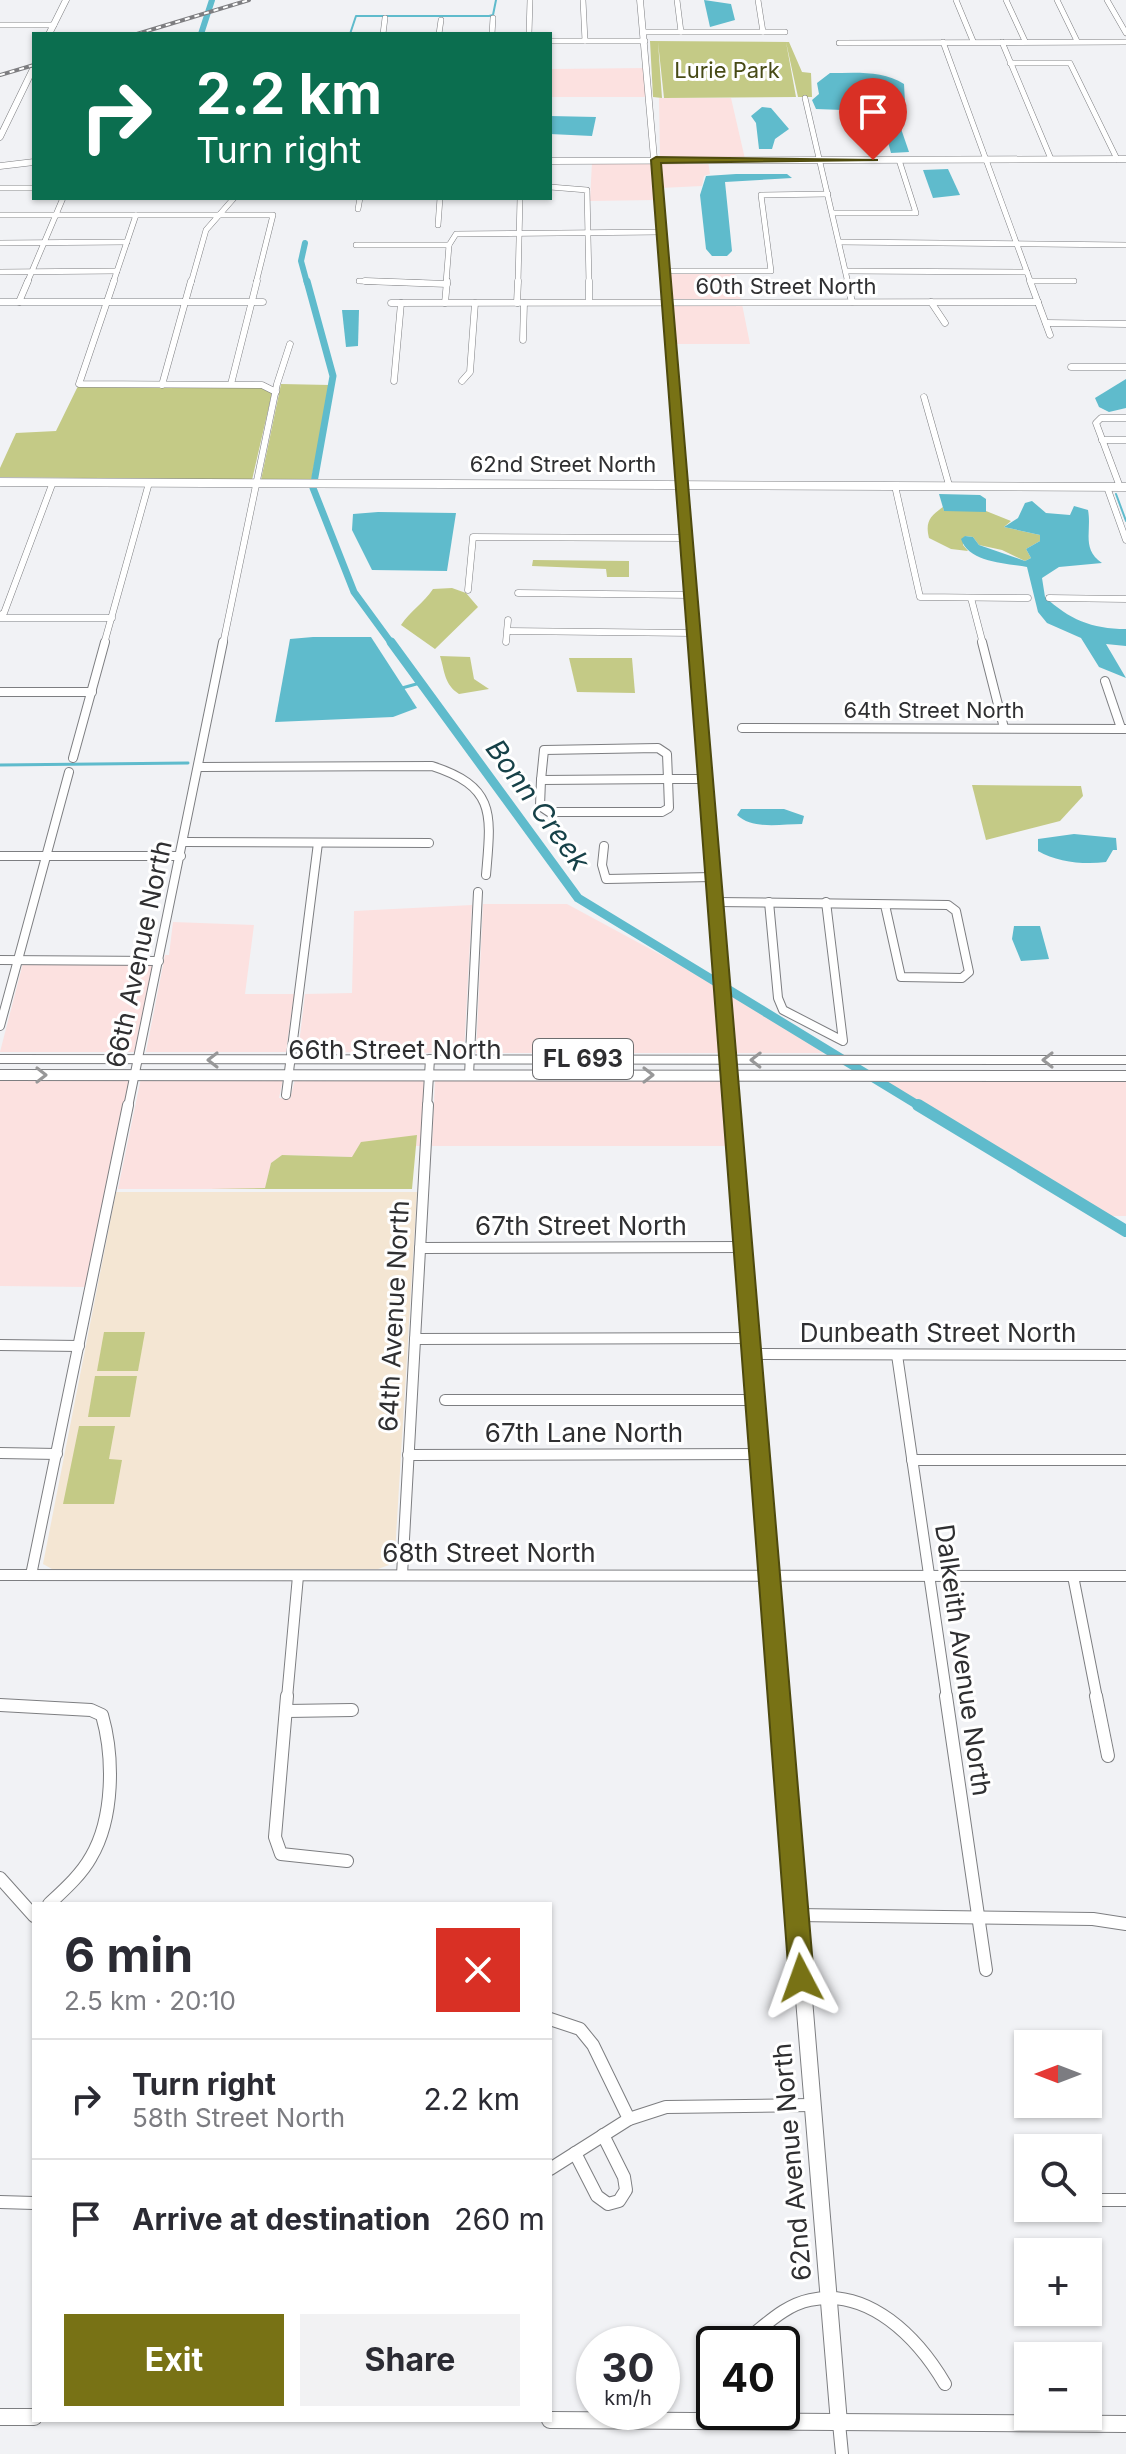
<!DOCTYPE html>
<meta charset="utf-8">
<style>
body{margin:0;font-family:Inter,sans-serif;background:#f2f2f3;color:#2b2b33;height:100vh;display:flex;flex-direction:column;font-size:30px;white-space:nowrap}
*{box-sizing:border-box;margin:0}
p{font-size:26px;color:#7c7c81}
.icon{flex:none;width:44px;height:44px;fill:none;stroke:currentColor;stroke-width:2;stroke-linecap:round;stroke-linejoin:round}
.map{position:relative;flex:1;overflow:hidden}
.side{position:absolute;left:32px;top:1902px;width:520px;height:520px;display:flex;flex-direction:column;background:#fff;border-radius:0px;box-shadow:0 2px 6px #0004}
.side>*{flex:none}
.hud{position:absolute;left:32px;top:32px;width:520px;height:168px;border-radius:0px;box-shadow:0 2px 6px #0004;background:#0b6e4f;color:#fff;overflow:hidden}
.needle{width:52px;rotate:270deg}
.controls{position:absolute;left:1014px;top:2030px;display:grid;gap:16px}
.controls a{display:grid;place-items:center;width:88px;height:88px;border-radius:0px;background:#fff;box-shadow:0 2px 6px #0004;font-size:40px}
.speed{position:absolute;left:576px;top:2326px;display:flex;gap:16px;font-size:40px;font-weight:700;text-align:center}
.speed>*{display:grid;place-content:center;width:104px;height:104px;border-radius:50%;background:#fff;box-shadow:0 2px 6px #0004;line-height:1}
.speed small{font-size:20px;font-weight:400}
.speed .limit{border:4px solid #111;border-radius:12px;background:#fff;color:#111}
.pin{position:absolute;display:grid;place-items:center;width:68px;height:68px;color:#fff;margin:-82px -34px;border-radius:50% 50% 50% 0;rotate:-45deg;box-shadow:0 0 8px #0007}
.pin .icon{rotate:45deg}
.me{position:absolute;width:88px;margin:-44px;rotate:356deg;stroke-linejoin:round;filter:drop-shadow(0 0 6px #0008)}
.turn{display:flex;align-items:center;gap:28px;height:168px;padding:0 32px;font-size:36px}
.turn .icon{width:104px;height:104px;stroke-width:2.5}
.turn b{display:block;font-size:56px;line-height:68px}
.round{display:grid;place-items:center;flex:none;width:84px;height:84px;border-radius:0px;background:#f2f2f3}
.overview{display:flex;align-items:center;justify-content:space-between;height:136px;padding:0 32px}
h1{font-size:48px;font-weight:700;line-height:60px}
.button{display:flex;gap:16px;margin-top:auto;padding:16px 32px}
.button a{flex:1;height:92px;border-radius:0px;background:#787215;color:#fff;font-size:32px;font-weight:700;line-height:92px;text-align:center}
.button a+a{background:#f2f2f3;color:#2b2b33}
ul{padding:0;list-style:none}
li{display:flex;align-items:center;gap:24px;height:120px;padding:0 32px;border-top:2px solid #e1e1e2}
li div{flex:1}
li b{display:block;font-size:30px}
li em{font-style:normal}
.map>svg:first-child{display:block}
.commercial{fill:#fce1e0}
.education{fill:#f4e6d3}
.green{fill:#c4ca86}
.water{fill:#5fbbcc}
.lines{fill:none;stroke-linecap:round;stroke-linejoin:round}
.stream-far1{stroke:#5fbbcc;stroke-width:2}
.stream{stroke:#5fbbcc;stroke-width:3}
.canal-far3{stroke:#5fbbcc;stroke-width:6}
.canal-far2{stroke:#5fbbcc;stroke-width:7}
.canal-far1{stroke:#5fbbcc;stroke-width:9}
.canal{stroke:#5fbbcc;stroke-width:12}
.street-far4-casing{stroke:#7d7e81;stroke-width:6}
.street-far3-casing{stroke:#7d7e81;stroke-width:7}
.street-far2-casing{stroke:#7d7e81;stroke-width:10}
.street-far1-casing{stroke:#7d7e81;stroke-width:12}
.street-casing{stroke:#7d7e81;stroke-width:14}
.secondary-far4-casing{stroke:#7d7e81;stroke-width:7}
.secondary-far3-casing{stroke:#7d7e81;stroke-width:9}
.secondary-far2-casing{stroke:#7d7e81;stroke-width:12}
.secondary-far1-casing{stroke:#7d7e81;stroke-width:15}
.secondary-casing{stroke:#7d7e81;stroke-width:18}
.primary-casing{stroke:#7d7e81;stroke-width:2}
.street-far4{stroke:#fff;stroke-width:5}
.street-far3{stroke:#fff;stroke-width:6}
.street-far2{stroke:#fff;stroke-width:8}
.street-far1{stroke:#fff;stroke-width:10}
.street{stroke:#fff;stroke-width:12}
.secondary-far4{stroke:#fff;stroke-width:6}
.secondary-far3{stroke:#fff;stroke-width:8}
.secondary-far2{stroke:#fff;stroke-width:10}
.secondary-far1{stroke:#fff;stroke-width:13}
.secondary{stroke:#fff;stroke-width:16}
.primary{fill:#fff;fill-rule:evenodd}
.rail-casing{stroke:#7e7e81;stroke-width:4}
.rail{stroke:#fff;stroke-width:2;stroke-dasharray:5;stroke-linecap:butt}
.oneway{stroke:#979798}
.route{fill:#787215;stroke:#4e4a0e;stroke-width:2}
.labels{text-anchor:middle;stroke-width:6;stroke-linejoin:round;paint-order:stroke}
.far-park-label{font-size:22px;fill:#474a16;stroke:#fff}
.far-street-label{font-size:22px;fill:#2f2f31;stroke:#fff}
.shield{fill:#fff;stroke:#6d6d6f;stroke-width:2}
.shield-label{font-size:24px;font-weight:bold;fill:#2f2f31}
.street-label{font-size:26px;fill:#2f2f31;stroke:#fff}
.water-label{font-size:28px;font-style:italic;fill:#164148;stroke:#fff}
</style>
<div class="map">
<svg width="1126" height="2454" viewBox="0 0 1126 2454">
<rect width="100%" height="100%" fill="#f1f2f5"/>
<g class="commercial">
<polygon points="645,68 647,97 550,97 550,69"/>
<polygon points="659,98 731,98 745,159 660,158"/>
<polygon points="653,161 655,200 590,201 592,162"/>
<polygon points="659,161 708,161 710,174 704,176 702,186 661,188"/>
<polygon points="668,273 735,273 741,301 670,301"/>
<polygon points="671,304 742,304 750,344 674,344"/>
<polygon points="483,904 567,904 715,984 720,1053 476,1053"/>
<polygon points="472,905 464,1053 298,1052 305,994 352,993 354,911"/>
<polygon points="173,922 254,925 245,994 294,994 286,1052 146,1052 165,955 169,955"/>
<polygon points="23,963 153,964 134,1052 0,1052"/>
<polygon points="726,991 827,1053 732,1053"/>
<polygon points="0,1078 130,1078 85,1287 0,1286"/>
<polygon points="141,1078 283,1079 279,1098 290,1099 295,1079 424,1079 420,1146 416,1146 417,1135 353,1157 282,1155 271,1163 265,1189 118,1189"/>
<polygon points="435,1079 722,1080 728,1146 432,1146"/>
<polygon points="882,1080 1126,1081 1126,1216 1090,1216"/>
</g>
<polygon class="education" points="116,1192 417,1192 395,1553 389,1565 378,1569 52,1569 43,1564"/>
<g class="green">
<polygon points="650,41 789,42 802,72 811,73 812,97 798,97 786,42 796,97 664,98 658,42 662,98 653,97"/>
<polygon points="281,384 330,385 311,481 261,480"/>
<polygon points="78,386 260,386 272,393 252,480 0,477 0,468 16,433 56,431"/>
<path d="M943,507L944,511H986L1011,521L1004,527L1040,535V541L1026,549L1031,558L1025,561L1002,550L979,545L973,537L965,536L963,545L968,551L951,549L929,538C925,522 930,516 943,507Z"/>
<polygon points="533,560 629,561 629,577 607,577 606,569 532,566"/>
<path d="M452,588L466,593L478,607L435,649L401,625C411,610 423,604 433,589Z"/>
<path d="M440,656L470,657L474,679L489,689L459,694C444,684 445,672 440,656Z"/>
<polygon points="569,658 632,658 635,693 577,692"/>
<polygon points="972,785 1081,786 1083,796 1060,821 986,840"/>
<polygon points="417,1135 412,1189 210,1189 265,1188 271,1163 282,1155 352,1157 361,1142"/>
<polygon points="104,1332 145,1332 138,1371 97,1371"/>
<polygon points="95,1376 137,1376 130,1417 88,1417"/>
<polygon points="79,1426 115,1426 109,1459 122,1460 114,1504 63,1504"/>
</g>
<g class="water">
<polygon points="704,0 731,4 735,20 710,27"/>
<path d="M830,73C855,73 883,70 904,84L905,103L895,112L816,109L812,100L819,94L817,83Z"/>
<polygon points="762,107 771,108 789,129 775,139 772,149 759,149 756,123 751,116"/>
<polygon points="550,116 596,117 592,136 550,134"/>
<polygon points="882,120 898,120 909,152 891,153"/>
<polygon points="948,169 960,195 933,198 923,170"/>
<polygon points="736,174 787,174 792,178 725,182 732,251 727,256 712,256 706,249 700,195 706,176"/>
<polygon points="342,310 359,310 358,346 346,347"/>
<polygon points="1126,379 1126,408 1109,412 1099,407 1095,398"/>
<polygon points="939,494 980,495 986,499 986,512 944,511"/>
<path d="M1032,501L1046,513L1070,515L1074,506L1088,510C1092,531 1081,549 1102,563L1059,567L1042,578L1045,597C1069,619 1091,629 1126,629V646L1106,644L1126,678L1099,667L1081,638L1047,623L1038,612L1027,567C1006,563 969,563 961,539L965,536L973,537L979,545L1025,561L1031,558L1026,549L1040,541V535L1004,527L1018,518L1025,503Z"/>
<polygon points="378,512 456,513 447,571 372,570 352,530 353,514"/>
<polygon points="313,637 371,637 417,708 393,717 275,722 290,639"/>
<path d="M741,809H784L804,816L802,824C781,824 753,830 737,815Z"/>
<path d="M1074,834L1116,838L1117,850H1113L1106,862C1084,865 1057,862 1038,851V839Z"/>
<polygon points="1014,926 1040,926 1049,959 1021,961 1012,939"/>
</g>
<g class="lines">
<g class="stream-far1">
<polyline points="350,34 356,16 489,16 493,15 496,0"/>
<polyline points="1116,494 1126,521"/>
</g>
<g class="stream">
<polyline points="402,688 420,683"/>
<polyline points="0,765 188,763"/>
</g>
<g class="canal-far3">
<polyline points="201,34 212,0"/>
<polyline points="305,243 301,261 307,283"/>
</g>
<polyline class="canal-far2" points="307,281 333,376 313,488 354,592 392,644"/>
<polyline class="canal-far1" points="391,642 578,898 921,1107"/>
<polyline class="canal" points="918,1105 1126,1231"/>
<g class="street-far4-casing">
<g id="street-far4">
<polyline points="583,0 585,41"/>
<polyline points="677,0 681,32"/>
<polyline points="758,0 763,32"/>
<polyline points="956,0 973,41"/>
<polyline points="1006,0 1025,41"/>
<polyline points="1057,0 1077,41"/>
<polyline points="1107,0 1126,33"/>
<polyline points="0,25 54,25"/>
<polyline points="644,32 785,32"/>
<polyline points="383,34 385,18"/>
<polyline points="439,34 441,20"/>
<polyline points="492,34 493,18"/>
<polyline points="529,34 530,0"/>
<polyline points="550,41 645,41"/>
<polyline points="943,42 1031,283"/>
<polyline points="1002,42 1051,159"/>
<polyline points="839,43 1126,42"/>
<polyline points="1010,63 1070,63 1117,159"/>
<polyline points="805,98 848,283"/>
<polyline points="550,187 587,190 589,283"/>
<polyline points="0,188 34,188"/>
<polyline points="358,209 360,198"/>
<polyline points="833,213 916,213 899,160"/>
<polyline points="0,215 273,215 256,283"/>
<polyline points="438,225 440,198"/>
<polyline points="839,242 1126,245"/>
<polyline points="0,243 127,242"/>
<polyline points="356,245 449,245"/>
<polyline points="665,271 771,271 761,195 828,194"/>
<polyline points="846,271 1027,272"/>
<polyline points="0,272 117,271"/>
<polyline points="359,281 423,283"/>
<polyline points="1031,281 1074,281"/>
<polyline points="27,283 63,198"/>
<polyline points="113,283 136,215"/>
<polyline points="191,283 206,230 234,198"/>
<polyline points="446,283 449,245 456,234 661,232"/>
<polyline points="518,283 520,198"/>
</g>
</g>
<g class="street-far3-casing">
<g id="street-far3">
<polyline points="114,281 79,384 262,385 276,392"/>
<polyline points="365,281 447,284"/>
<polyline points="589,281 589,302"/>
<polyline points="847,281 852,302"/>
<polyline points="1030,281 1050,335"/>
<polyline points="0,302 263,302"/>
<polyline points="19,302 28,281"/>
<polyline points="931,302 945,323"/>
<polyline points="391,303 1038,302"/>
<polyline points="445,303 447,281"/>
<polyline points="517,303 518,281"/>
<polyline points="1046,323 1126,324"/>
<polyline points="523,340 524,303"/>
<polyline points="1071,367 1126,367"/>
<polyline points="394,381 401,303"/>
<polyline points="462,381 470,372 475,303"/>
<polyline points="231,384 257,281"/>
<polyline points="162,385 191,281"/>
<polyline points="924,397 949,485"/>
<polyline points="1102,440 1126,440"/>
<polyline points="895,486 920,597 1028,598"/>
<polyline points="1107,487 1126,540"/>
<polyline points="1120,487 1096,423 1101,418 1126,418"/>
<polyline points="468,590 473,537 686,538"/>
<polyline points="518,593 690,595"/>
<polyline points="971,598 983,644"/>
<polyline points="1049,598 1126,599"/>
<polyline points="0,615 4,613 53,482"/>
<polyline points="0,618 112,618"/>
<polyline points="508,631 693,633"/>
<polyline points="506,642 508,620"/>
<polyline points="104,644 149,483"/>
<polyline points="223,644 277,384 290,344"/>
</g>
</g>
<g class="street-far2-casing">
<g id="street-far2">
<polyline points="982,642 1004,728"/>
<polyline points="1105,681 1121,728"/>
<polyline points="0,692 92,692"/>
<polyline points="742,728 1126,729"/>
<polyline points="73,758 105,642"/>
<path d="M200,767L432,766C497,787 491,815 486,875"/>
<polyline points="668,779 706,779"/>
<polyline points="541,780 540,806 549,812 662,812 669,808 668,779"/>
<polyline points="541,780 544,750 658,748 667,754 668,779"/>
<polyline points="541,780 668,779"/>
<polyline points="184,842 429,843"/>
<polyline points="604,846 602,865 606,879 713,877"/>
<polyline points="0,856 181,856"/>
<polyline points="716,902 948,905 956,911 969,972 962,978 901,977 885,905"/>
<polyline points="769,902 778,998 783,1010 843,1041 826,902"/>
<polyline points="0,960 159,961"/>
<polyline points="0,1026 69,772"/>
<polyline points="469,1075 478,892"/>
<polyline points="286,1095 318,843"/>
<polyline points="128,1107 223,642"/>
<polyline points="427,1107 430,1059"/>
</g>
</g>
<g class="street-far1-casing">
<g id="street-far1">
<polyline points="420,1248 742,1247"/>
<polyline points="415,1339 749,1338"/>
<polyline points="0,1345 79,1346"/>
<polyline points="751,1354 1126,1355"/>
<polyline points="897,1355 947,1698"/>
<polyline points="445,1400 754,1400"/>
<polyline points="0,1453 57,1454"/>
<polyline points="408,1455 759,1454"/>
<polyline points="912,1460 1126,1460"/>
<polyline points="0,1575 1126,1576"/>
<polyline points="31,1575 128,1105"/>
<polyline points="402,1575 428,1105"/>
<polyline points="1073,1576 1097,1698"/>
<polyline points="287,1698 298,1576"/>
</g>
</g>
<g class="street-casing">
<g id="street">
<polyline points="287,1696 275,1837 281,1854 347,1861"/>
<polyline points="946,1696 986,1970"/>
<polyline points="1096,1696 1108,1756"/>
<path d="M0,1705L91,1710L102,1715C114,1757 114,1818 91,1857C81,1875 64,1890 49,1904"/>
<polyline points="287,1711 352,1710"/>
<polyline points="0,1878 34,1916"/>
<polyline points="796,1915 1093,1919 1126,1924"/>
<polyline points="550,2019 580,2029 593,2045 629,2119"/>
<polyline points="575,2153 597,2196 608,2204 619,2201 626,2190 624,2177 603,2135"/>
<polyline points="550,2169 629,2119 666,2107 811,2105"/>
<polyline points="1088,2200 1126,2200"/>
<polyline points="0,2202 34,2203"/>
<path d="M751,2336C769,2322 786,2305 810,2300C869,2287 918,2338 945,2384"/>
<polyline points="839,2423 842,2454"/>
</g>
</g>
<g class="secondary-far4-casing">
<g id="secondary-far4">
<polyline points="640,0 665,283"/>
<polyline points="49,34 66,0"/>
<polyline points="0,137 34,67"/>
<polyline points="550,161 1126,159"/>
<polyline points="0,166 34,162"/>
</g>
</g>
<g class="secondary-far3-casing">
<g id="secondary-far3">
<polyline points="665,281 695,644"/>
<polyline points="0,482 1126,487"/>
</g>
</g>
<g class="secondary-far2-casing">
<polyline id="secondary-far2" points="695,642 731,1107"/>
</g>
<g class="secondary-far1-casing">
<polyline id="secondary-far1" points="731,1105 779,1698"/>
</g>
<g class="secondary-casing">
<g id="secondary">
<polyline points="779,1696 839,2423"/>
<polyline points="0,2417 34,2417"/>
<polyline points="550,2420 1126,2424"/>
</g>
</g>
<g class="primary-casing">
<g id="primary">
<polygon points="0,1055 1126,1056 1126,1064 0,1063"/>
<polygon points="0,1070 1126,1071 1126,1081 0,1080"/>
</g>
</g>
<use href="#street-far4" class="street-far4"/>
<use href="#street-far3" class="street-far3"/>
<use href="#street-far2" class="street-far2"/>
<use href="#street-far1" class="street-far1"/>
<use href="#street" class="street"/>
<use href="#secondary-far4" class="secondary-far4"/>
<use href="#secondary-far3" class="secondary-far3"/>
<use href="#secondary-far2" class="secondary-far2"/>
<use href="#secondary-far1" class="secondary-far1"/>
<use href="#secondary" class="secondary"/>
<use href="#primary" class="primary"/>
<g class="rail-casing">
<g id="rail">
<polyline points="137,34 249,0"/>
<polyline points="0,75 34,65"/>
</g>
</g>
<use href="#rail" class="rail"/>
</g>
<defs><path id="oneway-chevron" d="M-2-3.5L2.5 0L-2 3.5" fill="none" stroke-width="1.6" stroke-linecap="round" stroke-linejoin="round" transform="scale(2)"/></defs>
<g class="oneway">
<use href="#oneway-chevron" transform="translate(213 1060) rotate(-180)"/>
<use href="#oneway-chevron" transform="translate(756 1060) rotate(-179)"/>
<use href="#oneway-chevron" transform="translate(1048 1060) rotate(-180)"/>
<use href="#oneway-chevron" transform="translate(41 1075)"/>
<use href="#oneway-chevron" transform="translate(648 1075)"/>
</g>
<polygon class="route" points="656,157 878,160 661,163 814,1978 810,1987 801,1990 793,1987 789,1978 651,160"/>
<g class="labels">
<g class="far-park-label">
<text x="727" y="78">Lurie Park</text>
</g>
<g class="far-street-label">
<text x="786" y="294">60th Street North</text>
<text x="563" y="472">62nd Street North</text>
<text x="934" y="718">64th Street North</text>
</g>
<rect class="shield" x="533" y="1039" width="100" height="40" rx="6"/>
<g class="shield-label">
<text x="583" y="1067">FL 693</text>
</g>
<g class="street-label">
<text transform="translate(139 954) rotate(-78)" y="9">66th Avenue North</text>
<text x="395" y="1059">66th Street North</text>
<text x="581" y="1235">67th Street North</text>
<text transform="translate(394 1316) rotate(-87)" y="9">64th Avenue North</text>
<text x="938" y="1342">Dunbeath Street North</text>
<text x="584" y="1442">67th Lane North</text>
<text x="489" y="1562">68th Street North</text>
<text transform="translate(963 1660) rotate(82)" y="9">Dalkeith Avenue North</text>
<text transform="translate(792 2162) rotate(-95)" y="9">62nd Avenue North</text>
</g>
<g class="water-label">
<text transform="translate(538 805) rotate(54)" y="10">Bonn Creek</text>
</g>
</g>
</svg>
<div class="controls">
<a><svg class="needle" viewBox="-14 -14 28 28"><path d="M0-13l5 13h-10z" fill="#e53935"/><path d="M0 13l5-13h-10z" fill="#7c7c81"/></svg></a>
<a><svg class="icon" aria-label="search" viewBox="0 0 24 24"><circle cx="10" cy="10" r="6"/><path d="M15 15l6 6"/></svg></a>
<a>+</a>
<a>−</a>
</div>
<div class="speed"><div>30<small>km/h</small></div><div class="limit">40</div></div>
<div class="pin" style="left:873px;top:160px;background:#d93025"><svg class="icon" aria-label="arrive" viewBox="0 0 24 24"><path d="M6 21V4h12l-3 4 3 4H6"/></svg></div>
<svg class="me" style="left:801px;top:1978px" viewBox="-20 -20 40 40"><path d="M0-17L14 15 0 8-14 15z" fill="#787215" stroke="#fff" stroke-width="4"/></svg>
<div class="hud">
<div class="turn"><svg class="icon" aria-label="right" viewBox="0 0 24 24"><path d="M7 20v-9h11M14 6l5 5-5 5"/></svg><div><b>2.2 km</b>Turn right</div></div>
</div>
<section class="side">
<div class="overview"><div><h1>6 min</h1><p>2.5 km · 20:10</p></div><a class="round" style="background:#d93025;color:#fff"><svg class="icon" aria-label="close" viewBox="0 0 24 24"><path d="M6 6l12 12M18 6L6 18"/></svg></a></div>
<ul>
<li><svg class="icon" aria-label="right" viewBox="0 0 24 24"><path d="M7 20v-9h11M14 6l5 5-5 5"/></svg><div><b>Turn right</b><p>58th Street North</p></div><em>2.2 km</em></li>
<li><svg class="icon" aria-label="arrive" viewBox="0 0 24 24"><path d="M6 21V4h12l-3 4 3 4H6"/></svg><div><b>Arrive at destination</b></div><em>260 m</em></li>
</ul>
<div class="button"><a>Exit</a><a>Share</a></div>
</section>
</div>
